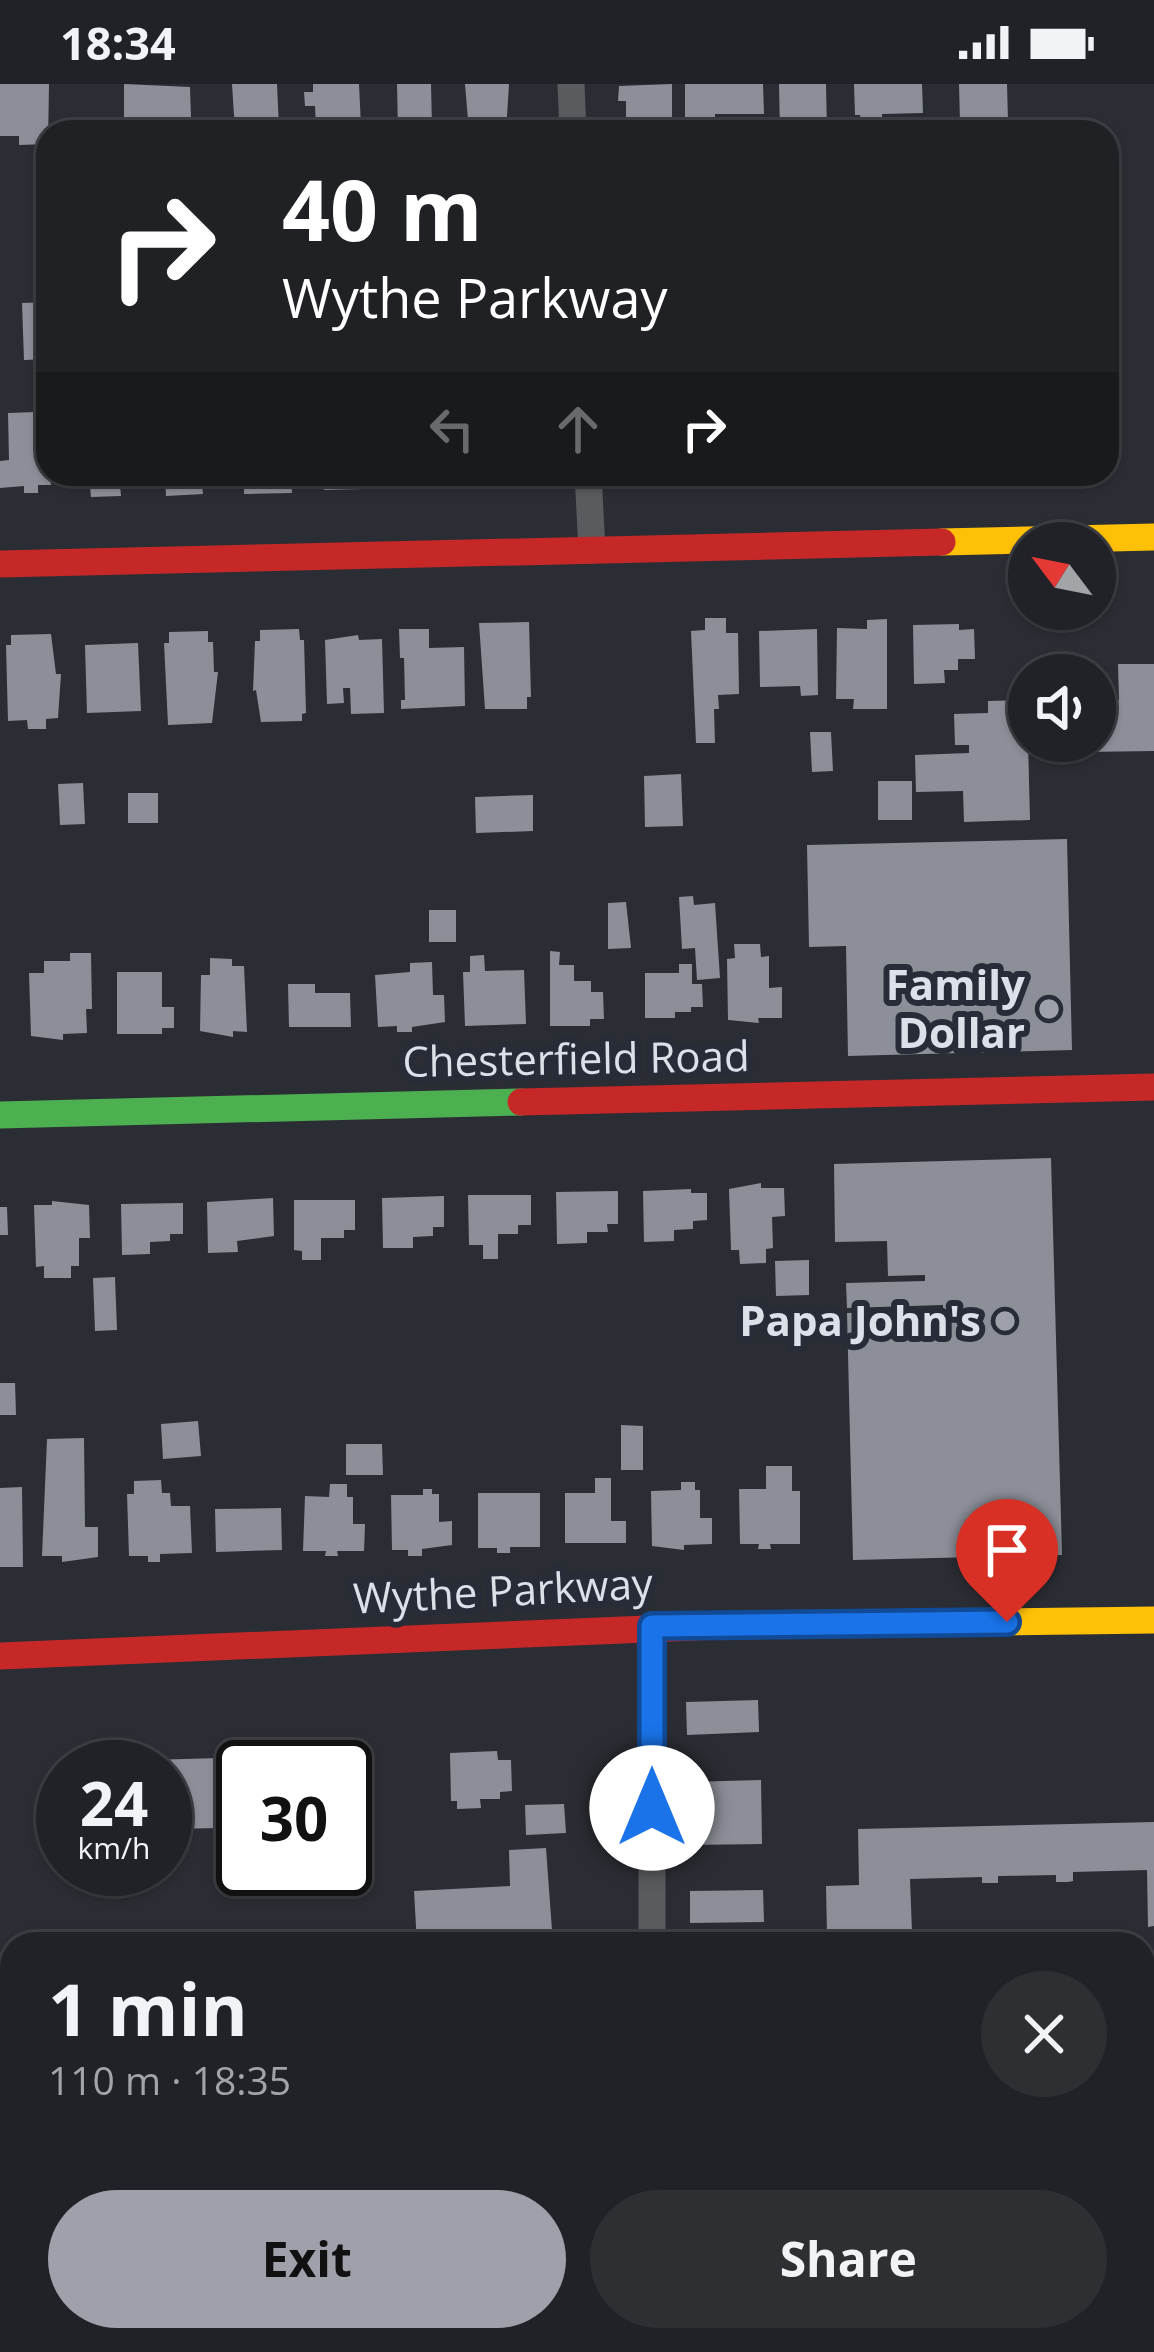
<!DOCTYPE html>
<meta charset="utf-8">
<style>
body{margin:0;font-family:"Open Sans",sans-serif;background:#2d2f33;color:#f1f3f6;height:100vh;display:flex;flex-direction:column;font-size:45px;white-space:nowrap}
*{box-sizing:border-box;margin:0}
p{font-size:39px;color:#a2a4a7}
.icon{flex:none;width:66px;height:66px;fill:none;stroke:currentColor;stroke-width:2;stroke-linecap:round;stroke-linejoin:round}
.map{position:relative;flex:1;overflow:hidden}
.details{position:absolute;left:0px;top:1848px;width:1155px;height:420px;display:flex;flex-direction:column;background:#202227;border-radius:36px 36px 0 0;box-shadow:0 3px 9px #0004,0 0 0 3px #3d3f44}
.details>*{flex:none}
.guide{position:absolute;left:36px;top:36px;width:1083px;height:366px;border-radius:36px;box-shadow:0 3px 9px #0004,0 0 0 3px #3d3f44;background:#202124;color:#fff;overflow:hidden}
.needle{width:78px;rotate:302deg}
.tools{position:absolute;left:1008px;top:438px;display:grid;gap:24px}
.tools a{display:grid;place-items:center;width:108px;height:108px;border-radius:50%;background:#202227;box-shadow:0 3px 9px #0004,0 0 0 3px #3d3f44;font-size:60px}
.speed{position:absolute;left:36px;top:1656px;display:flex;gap:24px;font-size:60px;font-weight:700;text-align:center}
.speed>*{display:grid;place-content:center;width:156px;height:156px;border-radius:50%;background:#202227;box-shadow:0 3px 9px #0004,0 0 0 3px #3d3f44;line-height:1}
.speed small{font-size:30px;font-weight:400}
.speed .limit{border:6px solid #111;border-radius:18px;background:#fff;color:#111}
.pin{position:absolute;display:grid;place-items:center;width:102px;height:102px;color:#fff;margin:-123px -51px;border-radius:50% 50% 50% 0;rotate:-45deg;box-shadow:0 0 12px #0007}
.pin .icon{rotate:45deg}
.me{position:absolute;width:132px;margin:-66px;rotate:0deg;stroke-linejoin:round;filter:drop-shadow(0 0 9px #0008)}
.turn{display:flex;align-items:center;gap:42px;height:252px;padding:0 48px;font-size:54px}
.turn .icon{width:156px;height:156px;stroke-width:2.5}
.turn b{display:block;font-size:84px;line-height:102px}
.lanes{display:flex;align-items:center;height:114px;padding:0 48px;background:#0003;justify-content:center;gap:60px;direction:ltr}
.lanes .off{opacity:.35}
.round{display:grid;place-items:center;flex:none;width:126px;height:126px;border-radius:63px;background:#2d2f33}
.summary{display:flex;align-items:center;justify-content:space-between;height:204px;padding:0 48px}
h1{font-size:72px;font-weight:700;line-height:90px}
.cta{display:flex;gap:24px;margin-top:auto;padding:24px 48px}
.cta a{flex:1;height:138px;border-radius:72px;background:#9ea1a9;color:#111;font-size:48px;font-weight:700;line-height:138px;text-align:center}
.cta a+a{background:#2d2f33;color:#f1f3f6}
.status{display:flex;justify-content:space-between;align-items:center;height:84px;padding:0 60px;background:#202227;direction:ltr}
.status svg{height:33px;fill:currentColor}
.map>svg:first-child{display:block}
.building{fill:#8c8f98}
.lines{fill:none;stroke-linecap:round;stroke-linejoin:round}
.lane{stroke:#5a5b5e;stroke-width:14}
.street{stroke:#5a5b5e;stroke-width:27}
.fast{stroke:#4caf50;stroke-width:27}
.slow{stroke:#ffc107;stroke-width:27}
.jam{stroke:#c62828;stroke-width:27}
.route-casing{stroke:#114b97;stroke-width:30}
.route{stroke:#1a73e8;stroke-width:21}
.poi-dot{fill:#9ea1a9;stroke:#272c38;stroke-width:4.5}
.labels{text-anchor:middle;stroke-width:12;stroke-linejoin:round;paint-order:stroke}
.poi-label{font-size:42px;font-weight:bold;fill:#dce0e8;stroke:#272c38;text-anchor:end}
.street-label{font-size:42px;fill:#dce0e8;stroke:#272c38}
</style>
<div class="status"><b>18:34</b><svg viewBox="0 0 49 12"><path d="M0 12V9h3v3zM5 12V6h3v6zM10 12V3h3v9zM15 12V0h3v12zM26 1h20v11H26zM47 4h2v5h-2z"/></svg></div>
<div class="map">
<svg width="1154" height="2268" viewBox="0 0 1154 2268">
<rect width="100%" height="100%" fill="#2b2d34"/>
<g class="building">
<polygon points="0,0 49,0 48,60 19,61 19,52 0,52"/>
<polygon points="124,0 190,3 191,34 176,34 176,48 124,47"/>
<polygon points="232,0 277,0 279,44 235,47"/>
<polygon points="313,0 359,0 361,42 316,44 315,22 305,22 304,8 313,8"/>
<polygon points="397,0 431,0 432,44 398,48"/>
<polygon points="465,0 509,0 506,48 469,48"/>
<polygon points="672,0 672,39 651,39 651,48 626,48 626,17 618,17 619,2"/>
<polygon points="685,0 763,0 764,30 715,30 715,39 685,39"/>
<polygon points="779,0 826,0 827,48 780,48"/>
<polygon points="854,0 922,0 923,29 882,30 882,36 861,36 860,31 855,31"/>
<polygon points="959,0 1007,0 1008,37 960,38"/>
<polygon points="48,218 48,275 24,276 22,219"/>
<polygon points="37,328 37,341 48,340 51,401 38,401 38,409 24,409 24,402 0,404 0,377 9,376 8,329"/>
<polygon points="85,390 145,390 145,395 128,396 128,401 120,401 121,412 91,413 90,403 85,404"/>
<polygon points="165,390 209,390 209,400 202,401 203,410 166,412"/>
<polygon points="244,390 291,390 292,409 244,410"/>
<polygon points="320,390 368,390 368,395 364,396 364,405 324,406"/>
<polygon points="398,390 441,390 442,400 399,401"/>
<rect x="489" y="390" width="22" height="12"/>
<polygon points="666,390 694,390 694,398 666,399"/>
<polygon points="785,390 844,390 844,396 785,395"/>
<polygon points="705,534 726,534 726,549 738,549 739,610 718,611 719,625 714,625 715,659 696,659 691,547 705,546"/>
<polygon points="887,535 887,625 853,625 854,615 836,615 837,544 867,545 867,536"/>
<polygon points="529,538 531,613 527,613 527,625 485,625 479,539"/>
<polygon points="959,540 959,546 974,545 975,575 958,575 958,586 944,586 945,599 914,600 913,541"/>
<polygon points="299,545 300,556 304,556 306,629 302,630 302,637 261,638 256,606 253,607 255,557 260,557 260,546"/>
<polygon points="399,545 429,545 429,564 464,563 465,622 401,625 401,616 405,616 404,574 400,574"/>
<polygon points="817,545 818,611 801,612 800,602 760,603 759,547"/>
<polygon points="208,547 208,558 213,558 214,588 218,588 212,639 168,641 164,559 169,559 169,548"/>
<polygon points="51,550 56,590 61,590 58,634 46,635 46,645 28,645 27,636 8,637 6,561 11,561 11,551"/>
<polygon points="358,551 359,556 382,555 384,629 351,630 350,604 343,604 344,619 327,620 325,556"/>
<polygon points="138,559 141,627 87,629 85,561"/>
<polygon points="1118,580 1154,580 1154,667 1085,668 1085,657 1095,657 1095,617 1119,616"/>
<polygon points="1027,616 1030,736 964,738 963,707 916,708 915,671 969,669 969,661 955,661 954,630 988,629 988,617"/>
<polygon points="810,648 831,648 833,687 812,688"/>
<polygon points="681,690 683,742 645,743 644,692"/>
<rect x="878" y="697" width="34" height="39"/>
<polygon points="83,699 85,740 60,741 58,700"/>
<rect x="128" y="709" width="30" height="30"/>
<polygon points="533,711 533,747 476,749 475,713"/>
<polygon points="1067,755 1072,966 848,972 846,862 809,863 807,761"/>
<polygon points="693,812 694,821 715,819 720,894 697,896 695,864 682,865 679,813"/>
<polygon points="626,818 631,864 608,865 608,819"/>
<rect x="429" y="826" width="27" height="32"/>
<polygon points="734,860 760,860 761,873 769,872 769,904 782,903 782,934 758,934 759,939 728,936 727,875 735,874"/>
<polygon points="550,867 560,868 559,881 574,881 574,897 591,897 591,908 603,908 604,935 590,935 590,942 550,942"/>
<polygon points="70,869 91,869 92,925 86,925 87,949 63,950 63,956 31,952 29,889 44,889 44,877 70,877"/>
<polygon points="484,871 485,887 524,886 526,940 465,942 463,888 470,888 470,872"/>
<polygon points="210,874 232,875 232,882 244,882 247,948 233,947 233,953 200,947 201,891 210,891"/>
<polygon points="432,878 433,911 444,911 445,938 412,943 412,948 397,948 397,942 378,943 375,891 410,888 410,879"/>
<polygon points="679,880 692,880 692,900 702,900 703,923 691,923 691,928 675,928 675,934 645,934 645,889 679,889"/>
<polygon points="117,888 162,888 162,923 174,923 174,944 162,944 162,950 117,950"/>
<polygon points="288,900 315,900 315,909 350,909 351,943 289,943"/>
<polygon points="1051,1074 1062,1471 853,1476 847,1229 943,1226 943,1221 847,1224 846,1199 925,1197 925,1191 888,1192 887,1157 835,1158 834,1080"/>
<polygon points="761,1099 761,1104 784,1104 785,1132 772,1133 773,1164 766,1165 766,1179 740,1180 739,1166 731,1166 729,1105"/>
<polygon points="691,1105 691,1109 707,1109 707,1136 693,1137 693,1145 674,1146 674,1157 644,1158 643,1107"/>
<polygon points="618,1107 618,1140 607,1140 608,1148 587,1148 587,1159 557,1160 556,1108"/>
<polygon points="468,1111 531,1111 531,1141 518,1141 518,1150 498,1150 498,1175 483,1175 483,1161 469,1161"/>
<polygon points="444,1112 444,1143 433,1143 433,1152 413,1153 413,1164 383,1164 382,1114"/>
<polygon points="273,1114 274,1152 237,1157 238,1168 208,1169 207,1118"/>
<polygon points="294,1116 355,1116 355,1146 344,1146 344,1154 321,1154 321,1176 302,1176 302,1167 294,1166"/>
<polygon points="52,1117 89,1121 90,1154 79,1154 79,1182 71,1182 71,1194 44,1194 44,1182 36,1183 34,1121 52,1121"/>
<polygon points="183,1119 183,1150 170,1150 170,1157 150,1158 150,1170 122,1171 121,1120"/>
<polygon points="0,1123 7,1123 8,1151 0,1151"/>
<polygon points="809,1176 809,1211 776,1212 775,1177"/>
<polygon points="115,1193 117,1246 95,1247 93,1194"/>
<polygon points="0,1299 15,1299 16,1331 0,1331"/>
<polygon points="198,1337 201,1372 163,1375 161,1340"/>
<polygon points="621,1341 643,1342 643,1386 621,1386"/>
<polygon points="84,1354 85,1443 98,1443 98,1473 62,1478 62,1472 42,1472 47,1355"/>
<polygon points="346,1360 382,1360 383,1391 346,1391"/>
<polygon points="766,1382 792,1382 792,1407 800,1407 800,1460 770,1460 771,1465 758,1465 759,1460 740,1460 739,1405 766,1405"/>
<polygon points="595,1394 611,1394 611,1437 626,1437 626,1459 565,1459 565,1409 595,1409"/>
<polygon points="161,1396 162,1409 170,1409 171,1422 190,1422 192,1469 160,1470 160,1478 148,1478 148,1472 129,1472 127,1410 134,1410 134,1397"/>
<polygon points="681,1398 695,1398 695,1406 700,1406 700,1434 712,1434 712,1460 684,1461 684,1466 652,1462 651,1407 681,1406"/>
<polygon points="330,1400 347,1400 347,1413 353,1413 353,1440 365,1440 364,1467 337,1467 338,1472 325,1472 326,1467 303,1467 305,1412 329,1413"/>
<polygon points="22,1403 23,1483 0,1483 0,1404"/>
<polygon points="423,1405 432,1405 432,1410 439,1410 439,1438 452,1437 452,1461 422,1465 422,1472 408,1472 408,1466 392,1466 391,1411 423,1411"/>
<polygon points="478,1409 540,1409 540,1463 510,1463 510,1469 497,1469 497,1464 478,1464"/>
<polygon points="281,1424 282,1466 216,1468 215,1425"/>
<polygon points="758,1616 759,1648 687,1651 686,1618"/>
<polygon points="497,1667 498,1676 511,1676 512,1707 500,1708 500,1715 480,1715 481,1724 457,1725 457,1717 451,1717 450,1669"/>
<polygon points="220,1674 221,1744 165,1745 165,1683 77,1683 77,1678"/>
<polygon points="761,1696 762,1760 689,1761 687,1698"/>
<polygon points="564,1720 566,1749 526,1751 525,1721"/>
<polygon points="1154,1738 1154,1842 1148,1843 1147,1786 1073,1788 1073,1797 1068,1798 1056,1798 1056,1791 998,1792 998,1799 982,1799 982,1793 910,1795 912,1848 827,1850 826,1802 859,1801 858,1745"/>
<polygon points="546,1764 553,1860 417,1860 414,1807 510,1802 509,1766"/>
<polygon points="763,1806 764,1838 690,1839 690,1807"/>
<polygon points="1154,2255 1154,2268 877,2268 877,2256 927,2256 927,2262 1000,2260 1000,2256"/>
</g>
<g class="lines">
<g class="lane">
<polyline points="0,1956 12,1955"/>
<polyline points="400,2256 401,2268"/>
</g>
<g class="street">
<polyline points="571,0 573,48"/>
<polyline points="588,390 592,466"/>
<polyline points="652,1542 652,1860"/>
<polyline points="653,2256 653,2268"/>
</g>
<polyline class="fast" points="0,1031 521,1018"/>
<g class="slow">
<polyline points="942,458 1154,453"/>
<polyline points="744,1541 1154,1536"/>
</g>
<g class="jam">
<polyline points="0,480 942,458"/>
<polyline points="521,1018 1154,1003"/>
<polyline points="0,1572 744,1541"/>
</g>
</g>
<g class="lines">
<g class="route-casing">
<polyline id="route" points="652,1724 652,1542 1007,1538"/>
</g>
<use href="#route" class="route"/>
</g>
<g class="poi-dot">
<circle cx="1049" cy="925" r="12"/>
<circle cx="1005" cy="1237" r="12"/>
</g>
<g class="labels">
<g class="poi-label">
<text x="1025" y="916">Family<tspan x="1025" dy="48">Dollar</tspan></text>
<text x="981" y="1252">Papa John's</text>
</g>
<g class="street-label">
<text transform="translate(576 975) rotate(-1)" y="15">Chesterfield Road</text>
<text transform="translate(503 1507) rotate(-3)" y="15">Wythe Parkway</text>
</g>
</g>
</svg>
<div class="tools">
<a><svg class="needle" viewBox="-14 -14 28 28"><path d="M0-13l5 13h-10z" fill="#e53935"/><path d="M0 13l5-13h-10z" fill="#a2a4a7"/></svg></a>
<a><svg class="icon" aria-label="sound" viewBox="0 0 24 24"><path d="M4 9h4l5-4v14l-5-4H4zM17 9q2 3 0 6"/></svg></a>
</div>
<div class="speed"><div>24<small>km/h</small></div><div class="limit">30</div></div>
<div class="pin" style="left:1007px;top:1538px;background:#d93025"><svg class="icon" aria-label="arrive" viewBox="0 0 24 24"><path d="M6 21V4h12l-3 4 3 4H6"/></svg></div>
<svg class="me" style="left:652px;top:1724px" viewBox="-20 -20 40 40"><circle r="19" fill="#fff"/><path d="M0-13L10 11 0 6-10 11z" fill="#1a73e8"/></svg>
<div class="guide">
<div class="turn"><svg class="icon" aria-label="right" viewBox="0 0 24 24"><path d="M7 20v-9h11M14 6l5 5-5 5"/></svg><div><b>40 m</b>Wythe Parkway</div></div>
<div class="lanes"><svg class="icon off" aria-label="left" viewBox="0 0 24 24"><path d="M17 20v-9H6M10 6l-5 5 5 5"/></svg><svg class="icon off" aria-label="ahead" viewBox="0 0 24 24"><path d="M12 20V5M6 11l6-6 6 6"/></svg><svg class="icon" aria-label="right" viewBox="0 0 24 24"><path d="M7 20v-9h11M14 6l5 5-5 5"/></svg></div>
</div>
<section class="details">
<div class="summary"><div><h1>1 min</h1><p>110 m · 18:35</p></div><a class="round"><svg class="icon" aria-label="close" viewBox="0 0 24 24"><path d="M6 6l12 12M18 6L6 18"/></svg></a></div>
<div class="cta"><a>Exit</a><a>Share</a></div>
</section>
</div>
